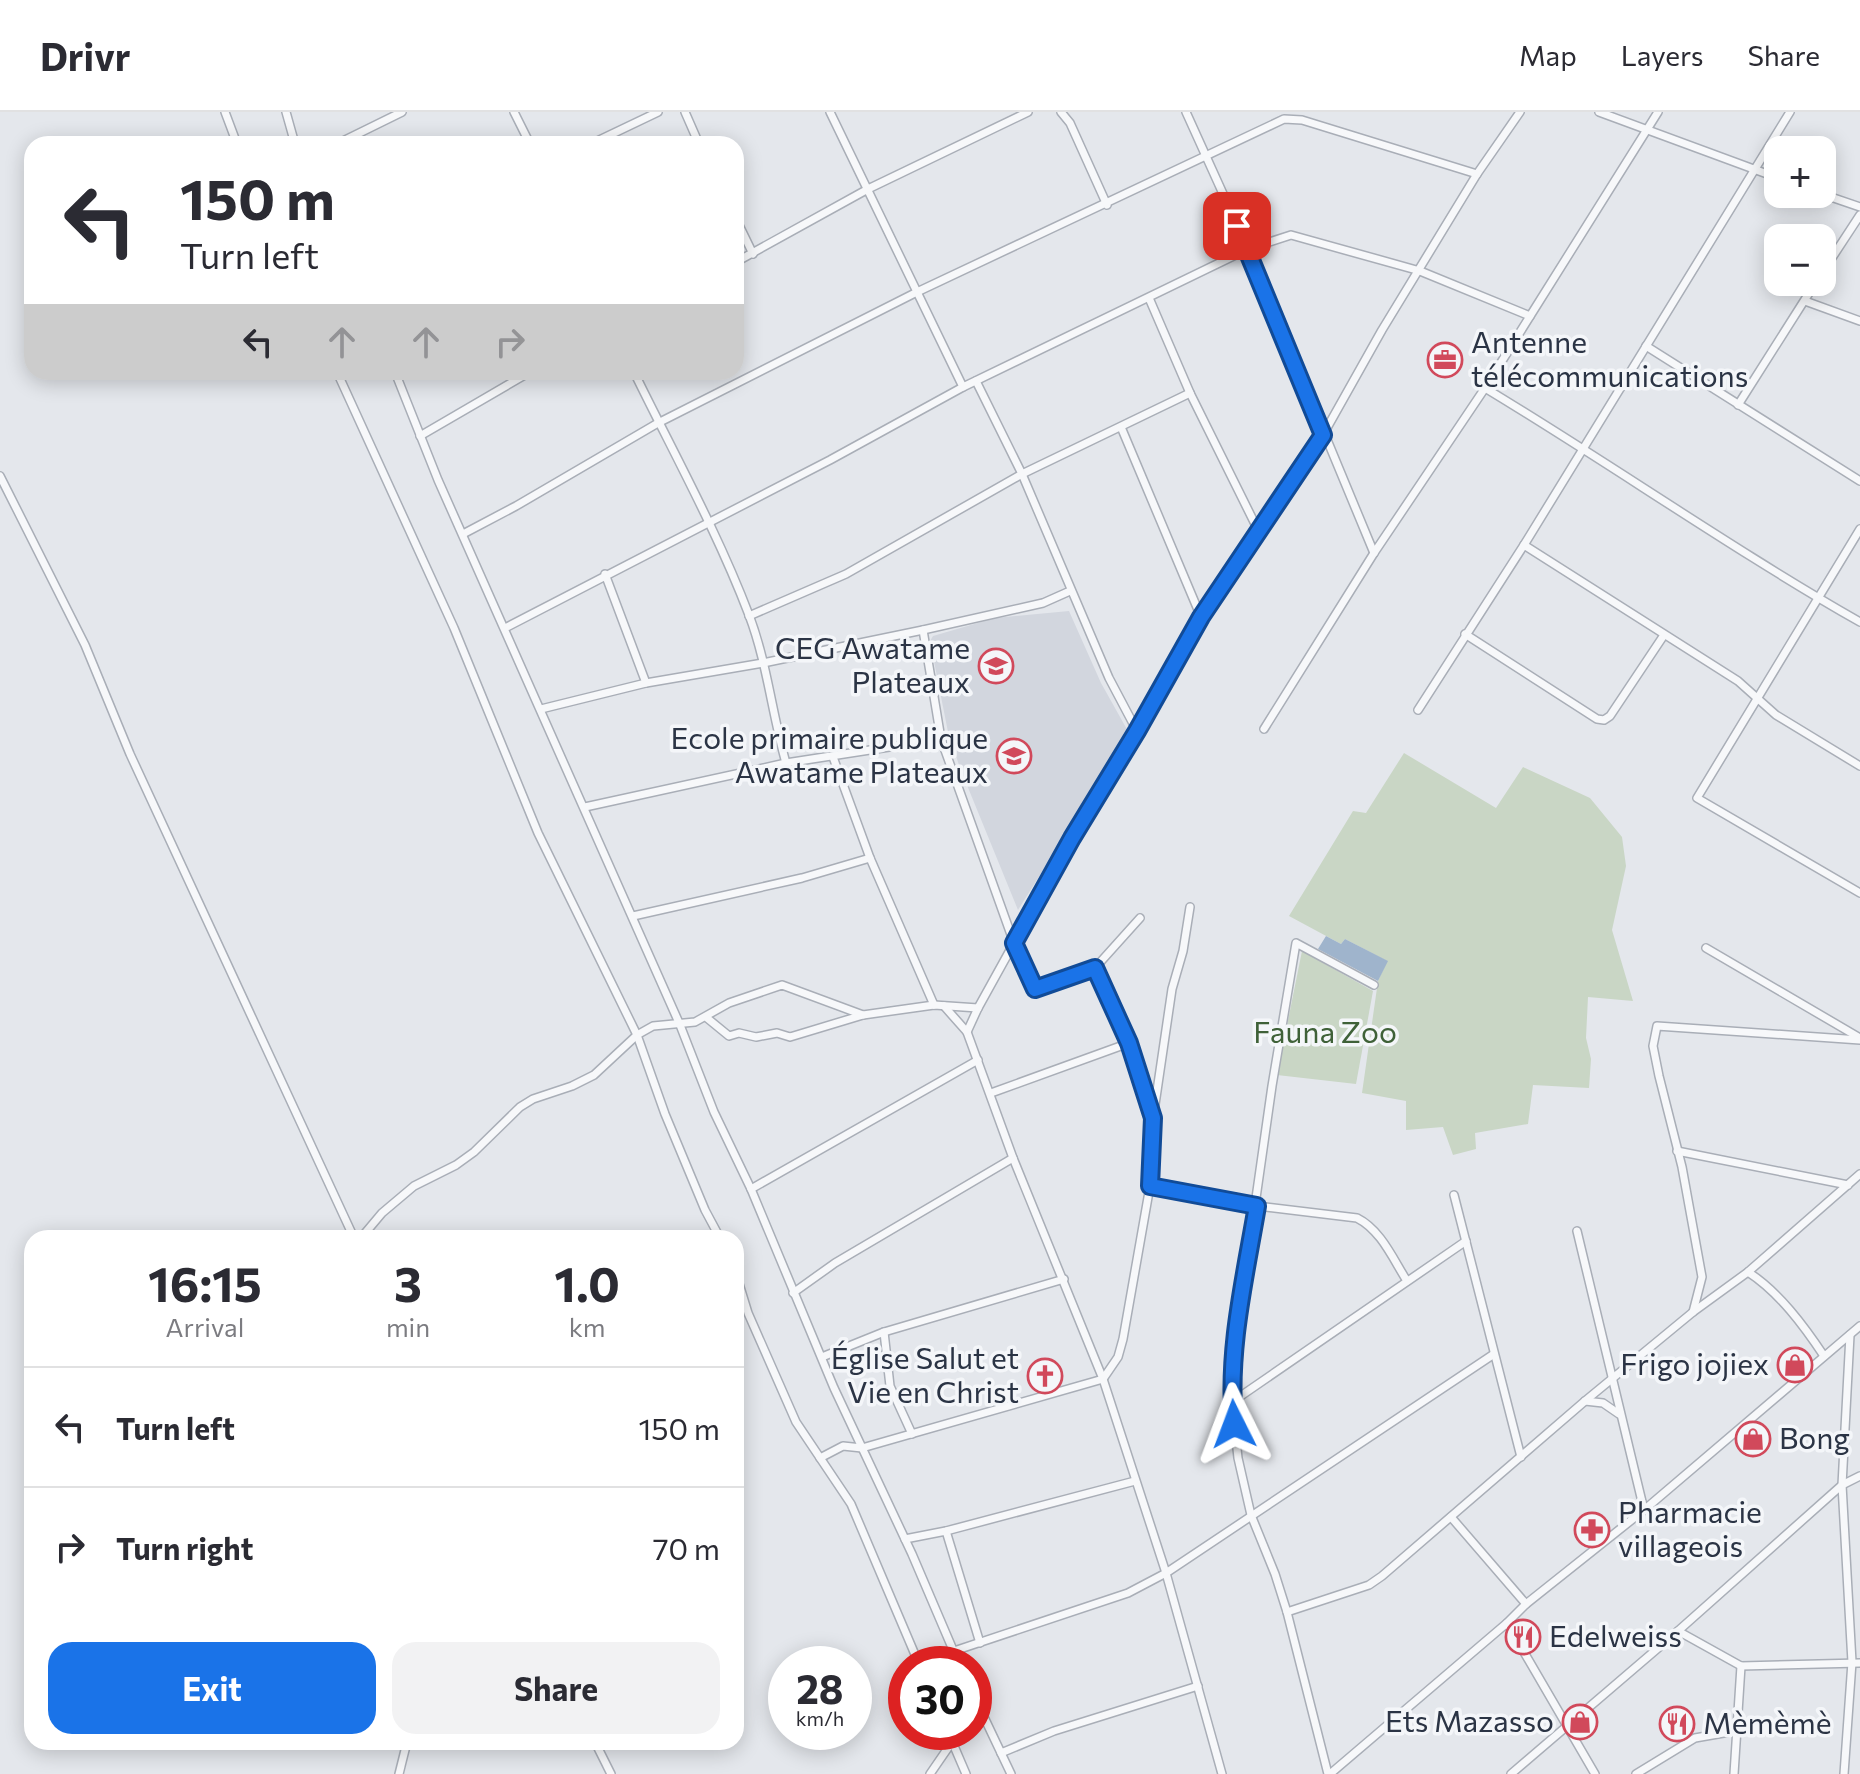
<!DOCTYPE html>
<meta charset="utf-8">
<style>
body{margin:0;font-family:Commissioner,sans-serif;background:#f2f2f3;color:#2b2b33;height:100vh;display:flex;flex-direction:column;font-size:30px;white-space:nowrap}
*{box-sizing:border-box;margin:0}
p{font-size:26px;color:#7c7c81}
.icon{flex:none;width:44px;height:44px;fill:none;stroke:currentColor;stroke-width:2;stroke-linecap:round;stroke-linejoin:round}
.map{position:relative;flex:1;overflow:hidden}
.sheet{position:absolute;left:24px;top:1118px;width:720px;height:520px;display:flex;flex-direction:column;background:#fff;border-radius:24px;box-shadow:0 4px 20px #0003}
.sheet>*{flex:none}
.banner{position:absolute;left:24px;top:24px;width:720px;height:244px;border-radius:24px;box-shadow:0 4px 20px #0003;background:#fff;color:#2b2b33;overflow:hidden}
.buttons{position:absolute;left:1764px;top:24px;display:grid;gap:16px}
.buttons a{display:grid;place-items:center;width:72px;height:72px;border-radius:16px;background:#fff;box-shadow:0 4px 20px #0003;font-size:40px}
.speed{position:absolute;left:768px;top:1534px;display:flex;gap:16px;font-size:40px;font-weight:700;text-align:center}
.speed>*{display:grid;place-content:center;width:104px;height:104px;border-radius:50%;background:#fff;box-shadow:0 4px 20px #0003;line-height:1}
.speed small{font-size:20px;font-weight:400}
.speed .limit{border:12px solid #d22;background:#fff;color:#111}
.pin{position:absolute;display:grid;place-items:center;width:68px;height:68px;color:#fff;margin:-34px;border-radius:16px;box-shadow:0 4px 12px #0006}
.me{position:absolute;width:88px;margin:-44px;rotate:357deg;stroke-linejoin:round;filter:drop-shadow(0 0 6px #0008)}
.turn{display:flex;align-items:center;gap:28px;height:168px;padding:0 24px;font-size:36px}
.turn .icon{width:104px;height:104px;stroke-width:2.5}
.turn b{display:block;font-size:56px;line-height:68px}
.lanes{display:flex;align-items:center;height:76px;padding:0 24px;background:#0003;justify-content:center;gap:40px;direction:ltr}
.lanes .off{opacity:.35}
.eta{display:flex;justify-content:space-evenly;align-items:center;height:136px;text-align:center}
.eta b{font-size:48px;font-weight:700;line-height:56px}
.action{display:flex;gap:16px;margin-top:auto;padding:16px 24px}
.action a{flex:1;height:92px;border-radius:24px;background:#1a73e8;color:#fff;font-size:32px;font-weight:700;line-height:92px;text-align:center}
.action a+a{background:#f2f2f3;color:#2b2b33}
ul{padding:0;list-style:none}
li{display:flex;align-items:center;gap:24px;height:120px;padding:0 24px;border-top:2px solid #e1e1e2}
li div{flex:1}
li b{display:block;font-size:30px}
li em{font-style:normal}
header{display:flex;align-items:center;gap:48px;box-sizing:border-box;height:112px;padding:0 40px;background:#fff;border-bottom:2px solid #e1e1e2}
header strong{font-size:38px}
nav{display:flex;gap:44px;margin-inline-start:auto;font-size:28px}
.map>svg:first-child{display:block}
.built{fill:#d2d6de}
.green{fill:#c9d6c5}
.water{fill:#9fb4cc}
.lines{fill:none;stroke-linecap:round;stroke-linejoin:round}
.minor-casing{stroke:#a9aeb7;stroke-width:10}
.minor{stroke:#f7f8fa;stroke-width:7}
.route-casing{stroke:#114b97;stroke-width:20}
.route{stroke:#1a73e8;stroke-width:14}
.labels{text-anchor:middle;stroke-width:7;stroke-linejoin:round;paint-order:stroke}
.poi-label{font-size:30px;fill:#2b3445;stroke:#f4f6f9;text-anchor:start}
.park-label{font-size:30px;fill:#3f6138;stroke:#f4f6f9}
</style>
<header>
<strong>Drivr</strong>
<nav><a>Map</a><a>Layers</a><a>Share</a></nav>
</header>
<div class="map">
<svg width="1860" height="1662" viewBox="0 0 1860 1662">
<rect width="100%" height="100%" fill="#e4e7ec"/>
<polygon class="built" points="1069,499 1101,571 1129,621 1018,798 960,656 948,620 930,529 933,524 995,506"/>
<g class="green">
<polygon points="1404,641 1496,696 1523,655 1590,686 1622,725 1626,754 1612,818 1633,889 1588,885 1586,926 1591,947 1589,976 1533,973 1528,1012 1475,1021 1476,1037 1453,1043 1443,1015 1406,1018 1406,989 1362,981 1378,869 1387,849 1345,827 1341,832 1289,804 1353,699 1366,701"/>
<polygon points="1302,839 1373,879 1356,972 1277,963"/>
</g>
<polygon class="water" points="1326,824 1341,832 1345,827 1388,849 1378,869 1318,837"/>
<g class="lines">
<g class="minor-casing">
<g id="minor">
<polyline points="225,0 237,32"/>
<polyline points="286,0 295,32"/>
<polyline points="514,0 530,32"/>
<polyline points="685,0 699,32"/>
<polyline points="830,0 963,275"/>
<polyline points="1061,0 1070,11 1107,93"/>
<polyline points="1186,0 1248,137 1374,441"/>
<polyline points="1599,0 1778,66"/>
<polyline points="337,32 402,0"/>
<polyline points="591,32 658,0"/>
<polyline points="1822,82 1860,95"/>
<polyline points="736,107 753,142"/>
<polyline points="736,150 868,77 1028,0"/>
<polyline points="1822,161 1860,103"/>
<polyline points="1149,186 1190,281 1259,420"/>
<polyline points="1805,189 1860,209"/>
<polyline points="1646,234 1860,369"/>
<polyline points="337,260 454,516 538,721 637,923 665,1002 705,1098 720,1126"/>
<polyline points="395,260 438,368 680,913 714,1000 751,1077 834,1276 912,1442 959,1552"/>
<path d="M634,260C673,340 717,419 749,503C767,550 772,602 786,651"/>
<polyline points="976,269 1022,362 1109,566 1137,619"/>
<path d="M1485,276C1611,352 1732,437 1860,510"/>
<polyline points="1738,293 1816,170"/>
<polyline points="1121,315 1201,505"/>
<polyline points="420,324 530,260"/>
<polyline points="0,364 85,533 130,642 354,1126"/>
<polyline points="1860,417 1697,686 1860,781"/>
<polyline points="463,422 516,394 658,311 917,180 1284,7 1302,8 1477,62"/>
<polyline points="1524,433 1738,569 1776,603 1860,654"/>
<polyline points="605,462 646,571"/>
<polyline points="749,504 846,462 1022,362 1190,281"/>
<polyline points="505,516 830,348 963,275 1248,137 1291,123 1420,159 1530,204"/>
<polyline points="923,518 941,627 1014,831 1035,877 1095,856 1140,806"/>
<polyline points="1465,522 1597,607 1604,608 1610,604 1664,523"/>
<polyline points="541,597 646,571 763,551 923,518 1043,491 1070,479"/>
<polyline points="1418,598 1524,433 1790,0"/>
<polyline points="1264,617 1374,441 1485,276 1658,0"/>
<polyline points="833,645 870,746 934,893"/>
<polyline points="585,695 786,651 941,627"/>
<polyline points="633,804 802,766 870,746"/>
<polyline points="1706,836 1860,926"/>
<polyline points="1095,856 1129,931 1152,1003"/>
<polyline points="944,894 967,920 1013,1046 1103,1267 1166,1461 1222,1662"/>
<polyline points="707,906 729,924 739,921 756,925 777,921 790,925 863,903 934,893 978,896"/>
<polyline points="967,920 978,896 1072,726 1137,619 1201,505 1323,323 1382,218 1477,62 1520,0"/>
<polyline points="991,981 1129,931"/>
<polyline points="1677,1039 1848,1073"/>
<path d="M1150,1074L1257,1094L1357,1106C1381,1118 1393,1147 1407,1169"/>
<polyline points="751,1077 978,948"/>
<polyline points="1454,1083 1521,1345"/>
<polyline points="1577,1119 1644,1398"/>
<polyline points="361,1126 382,1101 414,1074 456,1053 474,1040 520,995 533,987 572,974 594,963 637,923 653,914 695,910 729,891 782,873 863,903"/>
<path d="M1748,1160C1779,1180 1804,1214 1824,1244"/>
<polyline points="736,1162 748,1201 796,1310 851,1392 919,1552"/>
<polyline points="793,1181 835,1151 1013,1046"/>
<polyline points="1693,1200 1702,1165 1682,1055 1659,964 1653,934 1657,914 1860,928"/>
<polyline points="884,1220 890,1274 912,1322"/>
<polyline points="822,1245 884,1220 1064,1167"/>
<polyline points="1585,1289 1603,1291 1619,1302"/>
<polyline points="1232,1290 1466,1129"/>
<polyline points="820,1346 843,1334 862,1336 1103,1267 1118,1245 1123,1227 1150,1074 1153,1006 1172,877 1183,839 1190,795"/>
<polyline points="1451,1405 1526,1492"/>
<polyline points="946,1419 980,1531"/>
<polyline points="905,1427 946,1419 1135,1369"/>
<polyline points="1287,1500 1369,1473 1382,1464 1585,1289 1693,1200 1748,1160 1860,1062"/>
<polyline points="1507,1511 1595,1662"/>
<polyline points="1678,1519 1741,1554 1860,1551"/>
<polyline points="954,1539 1128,1481 1166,1461 1494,1242"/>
<polyline points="974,1584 1011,1662"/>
<polyline points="948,1620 966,1662"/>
<polyline points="595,1630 611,1662"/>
<polyline points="1001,1641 1054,1619 1198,1574"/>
<polyline points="399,1662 407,1630"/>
<polyline points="930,1662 952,1630"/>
<polyline points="1328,1662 1287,1500 1275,1462 1251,1403 1238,1346 1232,1290 1234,1240 1272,974 1296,831 1374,873"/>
<polyline points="1330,1662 1507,1511 1526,1492 1644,1398 1860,1214"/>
<polyline points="1511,1662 1678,1519 1842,1373 1860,1364"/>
<polyline points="1636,1662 1695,1626 1735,1619"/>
<polyline points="1734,1662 1741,1554"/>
<polyline points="1844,1662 1852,1550 1842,1373 1850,1223"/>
</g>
</g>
<use href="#minor" class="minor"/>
</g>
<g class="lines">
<g class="route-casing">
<path id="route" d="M1234,1312C1227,1239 1245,1165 1257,1094L1150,1074L1153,1006L1129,931L1095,856L1035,877L1014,831L1072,726L1137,619L1201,505L1323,323L1237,114"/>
</g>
<use href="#route" class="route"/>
</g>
<defs>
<g id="office-ring" transform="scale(1.8)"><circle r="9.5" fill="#f4f6f9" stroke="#d1495b" stroke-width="1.5"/><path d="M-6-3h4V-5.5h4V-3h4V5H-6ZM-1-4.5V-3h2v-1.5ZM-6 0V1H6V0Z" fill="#d1495b"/></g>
<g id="school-ring" transform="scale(1.8)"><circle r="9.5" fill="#f4f6f9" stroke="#d1495b" stroke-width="1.5"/><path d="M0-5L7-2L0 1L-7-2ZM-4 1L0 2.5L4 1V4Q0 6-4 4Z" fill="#d1495b"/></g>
<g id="shop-ring" transform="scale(1.8)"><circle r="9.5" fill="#f4f6f9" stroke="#d1495b" stroke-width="1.5"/><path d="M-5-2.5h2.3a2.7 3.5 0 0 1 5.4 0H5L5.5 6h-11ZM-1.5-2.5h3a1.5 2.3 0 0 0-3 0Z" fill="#d1495b"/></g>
<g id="church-ring" transform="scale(1.8)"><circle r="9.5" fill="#f4f6f9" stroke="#d1495b" stroke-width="1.5"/><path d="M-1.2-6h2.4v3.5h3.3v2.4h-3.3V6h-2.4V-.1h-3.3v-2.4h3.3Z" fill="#d1495b"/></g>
<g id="pharmacy-ring" transform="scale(1.8)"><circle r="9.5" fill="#f4f6f9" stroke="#d1495b" stroke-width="1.5"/><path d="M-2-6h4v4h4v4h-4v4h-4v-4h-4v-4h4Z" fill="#d1495b"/></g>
<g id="restaurant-ring" transform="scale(1.8)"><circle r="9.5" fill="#f4f6f9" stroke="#d1495b" stroke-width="1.5"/><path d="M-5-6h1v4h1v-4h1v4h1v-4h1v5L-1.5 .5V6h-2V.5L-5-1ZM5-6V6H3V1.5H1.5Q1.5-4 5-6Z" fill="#d1495b"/></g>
</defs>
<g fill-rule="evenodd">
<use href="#office-ring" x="1445" y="248"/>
<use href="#school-ring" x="996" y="554"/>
<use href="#school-ring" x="1014" y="644"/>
<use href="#shop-ring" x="1795" y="1253"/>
<use href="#church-ring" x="1045" y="1264"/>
<use href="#shop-ring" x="1753" y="1327"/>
<use href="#pharmacy-ring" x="1592" y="1418"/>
<use href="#restaurant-ring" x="1523" y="1525"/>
<use href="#shop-ring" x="1580" y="1610"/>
<use href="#restaurant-ring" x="1677" y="1612"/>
</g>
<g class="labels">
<g class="poi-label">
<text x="1471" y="241">Antenne<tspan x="1471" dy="34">télécommunications</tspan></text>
<text x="970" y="547" text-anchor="end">CEG Awatame<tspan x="970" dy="34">Plateaux</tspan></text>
<text x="988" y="637" text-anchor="end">Ecole primaire publique<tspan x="988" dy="34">Awatame Plateaux</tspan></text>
<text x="1019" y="1257" text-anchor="end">Église Salut et<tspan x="1019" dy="34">Vie en Christ</tspan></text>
<text x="1769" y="1263" text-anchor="end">Frigo jojiex</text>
<text x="1779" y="1337">Bong</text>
<text x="1618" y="1411">Pharmacie<tspan x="1618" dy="34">villageois</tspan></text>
<text x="1549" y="1535">Edelweiss</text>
<text x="1554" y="1620" text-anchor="end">Ets Mazasso</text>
<text x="1703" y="1622">Mèmèmè</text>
</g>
<g class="park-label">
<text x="1325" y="931">Fauna Zoo</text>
</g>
</g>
</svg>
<div class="buttons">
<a>+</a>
<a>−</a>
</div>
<div class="speed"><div>28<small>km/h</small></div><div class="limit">30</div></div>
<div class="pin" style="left:1237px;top:114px;background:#d93025"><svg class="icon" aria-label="arrive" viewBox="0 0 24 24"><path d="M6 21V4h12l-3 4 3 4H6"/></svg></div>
<svg class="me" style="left:1234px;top:1312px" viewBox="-20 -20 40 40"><path d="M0-17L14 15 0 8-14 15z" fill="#1a73e8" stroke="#fff" stroke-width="4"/></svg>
<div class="banner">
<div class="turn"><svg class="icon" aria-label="left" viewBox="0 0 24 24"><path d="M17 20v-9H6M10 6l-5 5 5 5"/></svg><div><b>150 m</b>Turn left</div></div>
<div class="lanes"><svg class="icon" aria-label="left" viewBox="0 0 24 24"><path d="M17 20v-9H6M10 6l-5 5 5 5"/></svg><svg class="icon off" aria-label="ahead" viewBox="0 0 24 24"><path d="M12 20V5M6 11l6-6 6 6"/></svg><svg class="icon off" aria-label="ahead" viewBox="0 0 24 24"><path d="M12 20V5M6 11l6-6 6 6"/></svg><svg class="icon off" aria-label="right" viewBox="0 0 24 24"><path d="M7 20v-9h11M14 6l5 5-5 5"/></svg></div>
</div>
<section class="sheet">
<div class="eta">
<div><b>16:15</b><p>Arrival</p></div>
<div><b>3</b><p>min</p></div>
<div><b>1.0</b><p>km</p></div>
</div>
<ul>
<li><svg class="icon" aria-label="left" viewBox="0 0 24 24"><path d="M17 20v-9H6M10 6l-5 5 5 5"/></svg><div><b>Turn left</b></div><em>150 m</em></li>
<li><svg class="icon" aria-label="right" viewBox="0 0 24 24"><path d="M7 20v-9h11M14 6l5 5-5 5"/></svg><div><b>Turn right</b></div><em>70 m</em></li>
</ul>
<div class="action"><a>Exit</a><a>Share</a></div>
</section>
</div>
